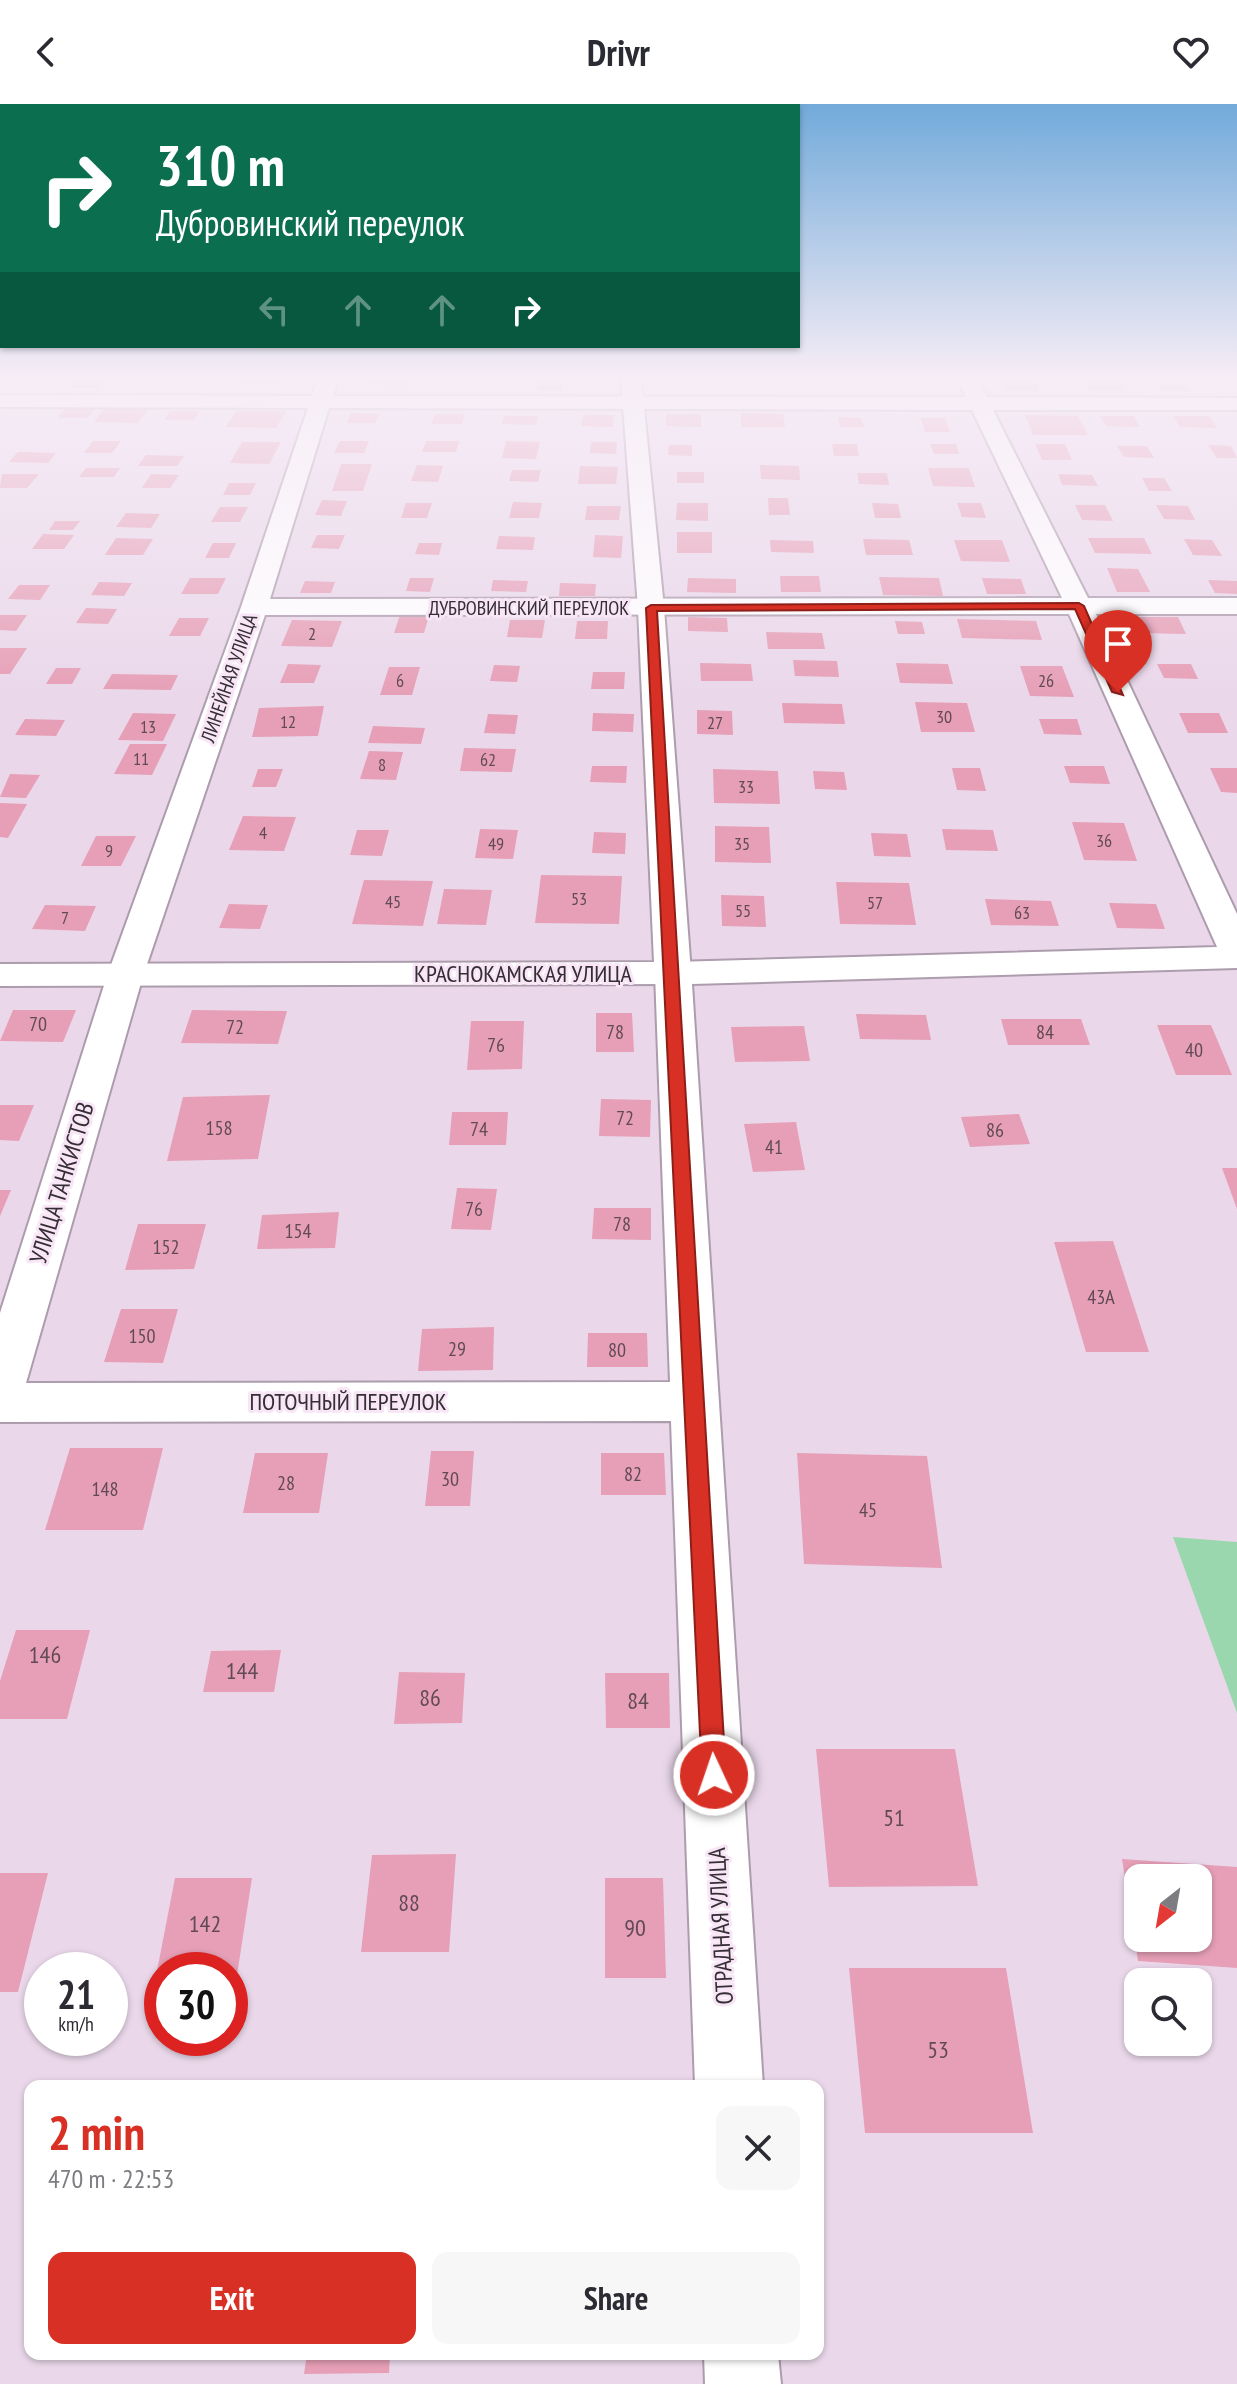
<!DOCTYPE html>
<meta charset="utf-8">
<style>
body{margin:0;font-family:"PT Sans Narrow",sans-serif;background:#f7f7f7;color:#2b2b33;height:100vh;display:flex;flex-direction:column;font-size:30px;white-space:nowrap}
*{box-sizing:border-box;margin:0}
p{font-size:26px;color:#7c7c81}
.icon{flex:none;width:44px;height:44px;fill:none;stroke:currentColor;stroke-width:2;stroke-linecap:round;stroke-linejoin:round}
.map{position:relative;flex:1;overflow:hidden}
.drawer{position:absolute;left:24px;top:1976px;width:800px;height:280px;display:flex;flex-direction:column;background:#fff;border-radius:16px;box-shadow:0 2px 6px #0004}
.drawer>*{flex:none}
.hud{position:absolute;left:0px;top:0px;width:800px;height:244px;box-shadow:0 2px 6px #0004;background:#0b6e4f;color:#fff;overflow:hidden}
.needle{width:52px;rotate:211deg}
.tools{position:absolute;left:1124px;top:1760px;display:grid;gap:16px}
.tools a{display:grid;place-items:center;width:88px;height:88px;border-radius:16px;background:#fff;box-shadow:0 2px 6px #0004;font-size:40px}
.speed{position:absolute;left:24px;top:1848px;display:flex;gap:16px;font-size:40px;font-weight:700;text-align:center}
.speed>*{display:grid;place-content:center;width:104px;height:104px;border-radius:50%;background:#fff;box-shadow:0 2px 6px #0004;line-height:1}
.speed small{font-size:20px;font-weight:400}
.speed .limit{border:12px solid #d22;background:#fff;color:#111}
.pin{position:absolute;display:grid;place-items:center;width:68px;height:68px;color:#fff;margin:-82px -34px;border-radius:50% 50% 50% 0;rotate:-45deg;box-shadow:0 0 8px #0007}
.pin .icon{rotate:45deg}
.me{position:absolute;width:88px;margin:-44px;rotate:357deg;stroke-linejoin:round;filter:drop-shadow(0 0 6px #0008)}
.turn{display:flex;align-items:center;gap:28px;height:168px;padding:0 24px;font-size:36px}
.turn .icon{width:104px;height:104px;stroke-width:2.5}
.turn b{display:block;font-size:56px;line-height:68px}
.lanes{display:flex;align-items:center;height:76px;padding:0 24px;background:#0003;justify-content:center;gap:40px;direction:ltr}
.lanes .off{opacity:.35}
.round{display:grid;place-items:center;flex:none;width:84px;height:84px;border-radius:16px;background:#f7f7f7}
.summary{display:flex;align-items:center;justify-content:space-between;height:136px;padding:0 24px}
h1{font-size:48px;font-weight:700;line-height:60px;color:#d93025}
.action{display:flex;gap:16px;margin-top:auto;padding:16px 24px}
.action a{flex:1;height:92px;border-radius:16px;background:#d93025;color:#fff;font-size:32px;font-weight:700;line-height:92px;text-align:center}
.action a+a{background:#f7f7f7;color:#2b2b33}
header{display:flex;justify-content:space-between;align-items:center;height:104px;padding:0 24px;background:#fff;font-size:36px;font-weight:700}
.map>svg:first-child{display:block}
.green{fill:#9ad7ae}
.building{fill:#e69fb6;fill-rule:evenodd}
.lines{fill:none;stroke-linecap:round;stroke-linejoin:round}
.minor-casing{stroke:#ac9cac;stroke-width:4}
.tertiary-casing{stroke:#ac9cac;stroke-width:4}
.minor{fill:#fff;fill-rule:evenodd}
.tertiary{fill:#fff;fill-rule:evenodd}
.route{fill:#d93025;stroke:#8d1f18;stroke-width:2}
.labels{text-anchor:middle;stroke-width:6;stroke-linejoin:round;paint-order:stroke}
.far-number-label{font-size:18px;fill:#614a55}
.far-street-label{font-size:20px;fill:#352e35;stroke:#f8e6f7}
.number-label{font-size:20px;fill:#614a55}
.street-label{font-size:24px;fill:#352e35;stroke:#f8e6f7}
.near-number-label{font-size:24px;fill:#614a55}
</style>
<header><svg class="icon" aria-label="back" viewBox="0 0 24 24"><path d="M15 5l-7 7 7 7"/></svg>Drivr<svg class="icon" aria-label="heart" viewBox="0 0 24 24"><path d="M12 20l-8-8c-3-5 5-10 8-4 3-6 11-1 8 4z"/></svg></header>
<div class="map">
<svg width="1237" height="2280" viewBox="0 0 1237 2280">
<rect width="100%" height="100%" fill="#ead8ea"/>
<polygon class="green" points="1173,1433 1237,1438 1237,1609"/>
<g class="building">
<polygon points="247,274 281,274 277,281 242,280"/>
<polygon points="371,274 410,274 407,282 367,281"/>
<polygon points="539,276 564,276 562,287 537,286"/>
<polygon points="77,277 103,277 98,284 71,284"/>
<polygon points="1001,277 1035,278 1039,287 1005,286"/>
<polygon points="1085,278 1119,278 1124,287 1090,286"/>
<polygon points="1157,279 1183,280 1188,287 1162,287"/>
<polygon points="105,303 149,304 138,319 94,318"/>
<polygon points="65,304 95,305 87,314 57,314"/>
<polygon points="170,307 200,307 194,316 164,316"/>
<polygon points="236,307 286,307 276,324 226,323"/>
<polygon points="351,309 379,310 375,319 347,319"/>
<polygon points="741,309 783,310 785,323 741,323"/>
<polygon points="435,310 465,310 462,320 431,320"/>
<polygon points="666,310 701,310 701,323 666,322"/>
<polygon points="583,311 614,311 613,323 581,322"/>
<polygon points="1025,311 1078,312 1088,331 1033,331"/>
<polygon points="504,312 538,312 536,321 502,320"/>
<polygon points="1100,312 1134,312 1140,323 1106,322"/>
<polygon points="1173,312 1209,312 1217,324 1180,323"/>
<polygon points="838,313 861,314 864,323 840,323"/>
<polygon points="921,314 945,314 950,328 925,328"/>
<polygon points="93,337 121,337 112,349 84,349"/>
<polygon points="340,337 369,337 364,349 334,349"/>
<polygon points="426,337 459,337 456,348 422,348"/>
<polygon points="506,337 540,338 536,355 502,354"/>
<polygon points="242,338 281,338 269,360 230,359"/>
<polygon points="591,338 617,338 616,350 590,349"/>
<polygon points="832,340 857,340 859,352 834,352"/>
<polygon points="930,340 956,340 959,350 934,350"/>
<polygon points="1035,340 1065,340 1072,356 1042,356"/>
<polygon points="669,341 692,341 692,352 668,351"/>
<polygon points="1208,341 1231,342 1237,354 1217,354"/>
<polygon points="1117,342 1147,342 1154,354 1124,353"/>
<polygon points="18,348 56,349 48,359 9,358"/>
<polygon points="146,351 184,352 177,362 138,362"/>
<polygon points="341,360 372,360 363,387 332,387"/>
<polygon points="417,361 443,362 438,378 411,377"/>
<polygon points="760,361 799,362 800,376 761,375"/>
<polygon points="580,362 618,363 616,380 578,380"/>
<polygon points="86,364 120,364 114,373 79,373"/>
<polygon points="928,364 969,364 975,383 933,382"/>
<polygon points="512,366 541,366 538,378 509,377"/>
<rect x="677" y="368" width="27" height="11"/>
<polygon points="857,369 887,369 889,381 859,380"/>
<polygon points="2,370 39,370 27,384 0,384"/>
<polygon points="151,370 179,371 170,384 142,384"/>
<polygon points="1058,370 1092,371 1098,382 1062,381"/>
<polygon points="1142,374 1164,374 1172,387 1149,387"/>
<polygon points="229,379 256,379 250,391 223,391"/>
<polygon points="768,394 788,394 790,411 769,411"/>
<polygon points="322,396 347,397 341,412 315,411"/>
<polygon points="513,398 542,399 539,414 509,414"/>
<polygon points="406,399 432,399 427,414 401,414"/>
<polygon points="677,399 708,399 708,417 676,416"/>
<polygon points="872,399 898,400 901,414 875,414"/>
<polygon points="957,399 981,399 986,414 962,413"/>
<polygon points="1075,401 1105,401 1113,417 1082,416"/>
<polygon points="1156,401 1188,402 1195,416 1164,415"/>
<polygon points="587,402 621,402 619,416 585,416"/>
<polygon points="220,403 248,403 240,418 211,418"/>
<polygon points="126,409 160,410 151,424 116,423"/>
<polygon points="55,417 80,417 73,426 49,426"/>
<rect x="677" y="428" width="35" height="21"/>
<polygon points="43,430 74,431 64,445 32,445"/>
<polygon points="317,431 345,431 339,445 311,444"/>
<polygon points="595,431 623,432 621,454 593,453"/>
<polygon points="499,432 535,433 533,446 496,445"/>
<polygon points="116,434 153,435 143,451 105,451"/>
<polygon points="1088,434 1144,434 1152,450 1095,449"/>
<polygon points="863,435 909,436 913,451 866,451"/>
<polygon points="1184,435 1212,436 1222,452 1193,451"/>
<polygon points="770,436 813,437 814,449 771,448"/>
<polygon points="954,436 1002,436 1010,458 961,457"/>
<polygon points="213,439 236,439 229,454 205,454"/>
<polygon points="419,439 442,439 439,451 415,450"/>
<polygon points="1107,464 1138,465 1150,488 1117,488"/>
<polygon points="780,472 819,472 821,488 781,488"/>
<polygon points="879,473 939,474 943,492 883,491"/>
<polygon points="190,474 226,474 218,490 181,490"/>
<polygon points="410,474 434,474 430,488 406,487"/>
<polygon points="688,474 736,475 736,489 687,488"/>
<polygon points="982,474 1021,475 1026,490 987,490"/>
<polygon points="493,476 528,477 526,488 491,487"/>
<polygon points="1208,476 1237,477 1237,490 1215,489"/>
<polygon points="305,477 335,478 331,489 300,489"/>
<polygon points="99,478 132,479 124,492 91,491"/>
<polygon points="560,479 596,480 595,492 559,492"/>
<polygon points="19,481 50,481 40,496 8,495"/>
<polygon points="86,504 117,505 108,520 76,519"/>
<polygon points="0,511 27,511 16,527 0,526"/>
<polygon points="400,511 429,512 424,529 394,529"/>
<polygon points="688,513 727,514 728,528 688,527"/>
<polygon points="1134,513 1178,513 1186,530 1141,529"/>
<polygon points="179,514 209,514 200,532 169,532"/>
<polygon points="957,515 1036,517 1042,536 962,534"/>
<polygon points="292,516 342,517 332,543 281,542"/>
<polygon points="510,516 545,516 542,534 507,533"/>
<polygon points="577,517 608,517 607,535 575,535"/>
<polygon points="895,517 922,518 925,530 898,530"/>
<polygon points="766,528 822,529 825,545 768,545"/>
<polygon points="0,544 27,544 10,570 0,570"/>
<polygon points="793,556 837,557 839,573 795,572"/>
<polygon points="700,559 751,560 753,577 701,577"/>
<polygon points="896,559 948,560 953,580 900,579"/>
<polygon points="288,560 321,561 314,579 280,579"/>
<polygon points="1157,560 1191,560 1198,575 1164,574"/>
<polygon points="494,561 520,562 517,578 490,577"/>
<polygon points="1020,562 1062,562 1074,593 1030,592"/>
<polygon points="389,563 420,563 412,591 380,591"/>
<polygon points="56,564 81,564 72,580 46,580"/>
<polygon points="593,568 625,568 624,585 591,585"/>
<polygon points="112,570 178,571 171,586 103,585"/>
<polygon points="915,598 967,599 975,628 921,628"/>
<polygon points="782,599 842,600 845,620 784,619"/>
<polygon points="324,602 318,632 252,633 259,604"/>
<polygon points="697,606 732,607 733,631 697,630"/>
<polygon points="133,609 176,610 163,637 118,636"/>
<polygon points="593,609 634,610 633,628 592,627"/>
<polygon points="1179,609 1219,609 1228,629 1188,629"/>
<polygon points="488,610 518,611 515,630 484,629"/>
<polygon points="25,615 65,616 56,632 15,631"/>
<polygon points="1039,615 1077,615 1082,631 1044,630"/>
<polygon points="373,622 425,624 421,640 368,639"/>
<polygon points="130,640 167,640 152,671 114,670"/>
<polygon points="464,644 516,645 512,668 460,667"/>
<polygon points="369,647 403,648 396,676 360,675"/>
<polygon points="592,662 627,662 626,679 590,678"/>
<polygon points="1064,662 1104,662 1110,680 1070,679"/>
<polygon points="952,664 980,664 986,687 957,686"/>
<polygon points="1210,664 1237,664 1237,689 1221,688"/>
<polygon points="258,665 283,665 276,683 252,683"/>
<polygon points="713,665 778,667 780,700 714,699"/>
<polygon points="813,667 844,668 847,686 815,685"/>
<polygon points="10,670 40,671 26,694 0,693"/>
<polygon points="0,699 27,700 8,734 0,733"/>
<polygon points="243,712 296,713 284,747 229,746"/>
<polygon points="1072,718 1124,719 1137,757 1084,756"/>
<polygon points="715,722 769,723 771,759 715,758"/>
<polygon points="480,725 518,726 513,755 475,754"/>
<polygon points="942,725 993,726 998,747 946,746"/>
<polygon points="357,726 389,726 382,752 350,751"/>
<polygon points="594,728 626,729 625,750 592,749"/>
<polygon points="871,729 907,730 911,753 874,752"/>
<polygon points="96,732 136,732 121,762 81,762"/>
<polygon points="541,771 622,772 619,820 535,819"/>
<polygon points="364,776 433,777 423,822 352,820"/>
<polygon points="836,778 909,779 916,821 840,820"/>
<polygon points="444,785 492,786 486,821 437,820"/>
<polygon points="721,791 764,792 766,823 722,822"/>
<polygon points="985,795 1051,797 1059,822 991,821"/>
<polygon points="1109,799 1156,800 1165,825 1117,824"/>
<polygon points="229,800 268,801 260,825 219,824"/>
<polygon points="45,801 96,802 85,827 32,825"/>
<polygon points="13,906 76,906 63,938 0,937"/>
<polygon points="192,906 287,907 278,940 181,939"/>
<polygon points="596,909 632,909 634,948 596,948"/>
<polygon points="856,910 926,911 931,936 860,935"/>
<polygon points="1001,915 1081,915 1090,941 1008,941"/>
<polygon points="471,917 524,917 522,965 467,966"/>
<polygon points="1157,921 1211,921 1232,971 1176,971"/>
<polygon points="804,922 810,957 735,958 731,923"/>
<polygon points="270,991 258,1055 167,1057 183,993"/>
<polygon points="601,995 651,996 650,1033 599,1032"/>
<polygon points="0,1001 34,1001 19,1037 0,1036"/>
<polygon points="452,1008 508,1008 506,1041 449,1041"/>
<polygon points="1019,1010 1030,1040 970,1043 961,1013"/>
<polygon points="796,1018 805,1066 753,1068 744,1020"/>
<polygon points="1222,1064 1237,1064 1237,1105"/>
<polygon points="457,1084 497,1085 491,1126 451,1125"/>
<polygon points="0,1086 11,1086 0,1112"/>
<polygon points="594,1104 651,1104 651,1136 592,1135"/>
<polygon points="339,1108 335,1144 257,1145 262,1111"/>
<polygon points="138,1120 206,1120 194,1165 125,1166"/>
<polygon points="1113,1137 1149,1248 1086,1248 1054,1138"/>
<polygon points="121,1205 178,1205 163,1259 104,1258"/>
<polygon points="494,1223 493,1266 418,1267 422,1225"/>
<polygon points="588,1229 647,1229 648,1263 587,1263"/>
<polygon points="70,1344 163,1344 143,1426 45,1426"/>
<polygon points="431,1347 474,1347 470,1402 425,1402"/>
<polygon points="255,1349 328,1349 319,1409 243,1409"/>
<polygon points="601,1349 664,1349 666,1391 601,1391"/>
<polygon points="797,1349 927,1352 942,1464 804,1460"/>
<polygon points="16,1526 90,1526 67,1615 0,1615 0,1577"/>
<polygon points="281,1546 274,1588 203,1588 211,1547"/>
<polygon points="399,1568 465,1569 462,1619 394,1620"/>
<polygon points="605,1569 669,1569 670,1624 606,1624"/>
<polygon points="816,1645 955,1645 978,1782 829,1783"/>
<polygon points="456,1750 449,1848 361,1848 372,1751"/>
<path d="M1122,1755L1237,1763V1864L1138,1857ZM1138,1774H1198V1834H1138Z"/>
<polygon points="0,1769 48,1769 18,1888 0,1888"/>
<polygon points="175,1774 252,1774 237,1871 230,1871 230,1866 162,1866 162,1872 156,1872"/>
<polygon points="605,1774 663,1774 666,1874 605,1874"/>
<polygon points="849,1864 1006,1864 1033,2029 865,2029"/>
<polygon points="307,2250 390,2250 389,2269 304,2270"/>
</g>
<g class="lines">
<g class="minor-casing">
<g id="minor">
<path d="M318,274H338L333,292L966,293L958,276L976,274L987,293L1237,294V306H993L1088,494H1237V510H1096L1237,810V864L692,880L763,1982H695L671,1317L0,1318V1209L107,872L241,503L308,304L0,303V291L312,292ZM329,304L972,306L1062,494L270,495ZM1069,510L1217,843L673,858L660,861L655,869L670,1278L26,1279L143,872L265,511Z"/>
<polygon points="704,2250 778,2250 781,2280 705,2280"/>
</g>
</g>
<g class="tertiary-casing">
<polygon id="tertiary" points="621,274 641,274 664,504 691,869 686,877 673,880 0,882 0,860 654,858 638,504"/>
</g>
<use href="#minor" class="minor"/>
<use href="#tertiary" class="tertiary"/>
</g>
<linearGradient id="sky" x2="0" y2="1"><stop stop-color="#72aada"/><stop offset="0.46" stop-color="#f6edf6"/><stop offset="1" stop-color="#f6edf6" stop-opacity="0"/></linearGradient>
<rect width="1237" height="593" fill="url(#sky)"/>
<polygon class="route" points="1079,499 1084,502 1123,591 1112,588 1075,505 657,507 726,1671 723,1679 714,1682 705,1679 702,1671 646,504 651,501"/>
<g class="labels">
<g class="far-number-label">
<text x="312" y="536">2</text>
<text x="400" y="583">6</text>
<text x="1046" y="583">26</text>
<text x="944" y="619">30</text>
<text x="288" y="624">12</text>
<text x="715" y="625">27</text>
<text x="148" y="629">13</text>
<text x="141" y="661">11</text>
<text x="488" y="662">62</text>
<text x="382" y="667">8</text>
<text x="746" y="689">33</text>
<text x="263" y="735">4</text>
<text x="1104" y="743">36</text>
<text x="496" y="746">49</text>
<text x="742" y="746">35</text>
<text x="109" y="753">9</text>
<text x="579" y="801">53</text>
<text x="393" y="804">45</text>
<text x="875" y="805">57</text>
<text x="743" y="813">55</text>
<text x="1022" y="815">63</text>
<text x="65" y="820">7</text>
</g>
<g class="far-street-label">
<text x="529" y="511">ДУБРОВИНСКИЙ ПЕРЕУЛОК</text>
<text transform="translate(229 574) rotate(-71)" y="7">ЛИНЕЙНАЯ УЛИЦА</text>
</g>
<g class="number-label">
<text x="38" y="927">70</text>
<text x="235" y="930">72</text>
<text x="615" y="935">78</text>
<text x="1045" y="935">84</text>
<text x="496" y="948">76</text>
<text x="1194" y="953">40</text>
<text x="625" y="1021">72</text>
<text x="219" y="1031">158</text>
<text x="479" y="1032">74</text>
<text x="995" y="1033">86</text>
<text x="774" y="1050">41</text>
<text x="474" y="1112">76</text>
<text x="622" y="1127">78</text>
<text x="298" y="1134">154</text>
<text x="166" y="1150">152</text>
<text x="1101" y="1200">43А</text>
<text x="142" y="1239">150</text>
<text x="457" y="1252">29</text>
<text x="617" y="1253">80</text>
<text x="633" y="1377">82</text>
<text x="450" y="1382">30</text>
<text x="286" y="1386">28</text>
<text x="105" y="1392">148</text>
<text x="868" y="1413">45</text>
</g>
<g class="street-label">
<text x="523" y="878">КРАСНОКАМСКАЯ УЛИЦА</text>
<text transform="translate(62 1079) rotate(-73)" y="8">УЛИЦА ТАНКИСТОВ</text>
<text x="348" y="1306">ПОТОЧНЫЙ ПЕРЕУЛОК</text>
<text transform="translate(721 1822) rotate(-93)" y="8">ОТРАДНАЯ УЛИЦА</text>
</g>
<g class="near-number-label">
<text x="45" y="1559">146</text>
<text x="242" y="1575">144</text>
<text x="430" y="1602">86</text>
<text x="638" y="1605">84</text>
<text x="894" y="1722">51</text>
<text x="409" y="1807">88</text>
<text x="205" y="1828">142</text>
<text x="635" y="1832">90</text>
<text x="938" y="1954">53</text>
</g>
</g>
</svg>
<div class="tools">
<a><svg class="needle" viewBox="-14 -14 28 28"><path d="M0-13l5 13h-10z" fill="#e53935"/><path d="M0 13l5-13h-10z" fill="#7c7c81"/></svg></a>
<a><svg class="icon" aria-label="search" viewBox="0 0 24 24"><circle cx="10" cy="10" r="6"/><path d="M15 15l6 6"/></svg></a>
</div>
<div class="speed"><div>21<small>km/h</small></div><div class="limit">30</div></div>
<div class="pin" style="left:1118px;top:588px;background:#d93025"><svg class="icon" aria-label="arrive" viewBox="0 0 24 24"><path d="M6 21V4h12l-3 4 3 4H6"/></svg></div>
<svg class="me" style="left:714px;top:1671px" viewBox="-20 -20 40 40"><circle r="17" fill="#d93025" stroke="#fff" stroke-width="3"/><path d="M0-11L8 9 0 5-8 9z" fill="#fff"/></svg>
<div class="hud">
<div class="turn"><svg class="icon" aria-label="right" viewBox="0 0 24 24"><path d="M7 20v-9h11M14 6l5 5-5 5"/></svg><div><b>310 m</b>Дубровинский переулок</div></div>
<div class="lanes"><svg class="icon off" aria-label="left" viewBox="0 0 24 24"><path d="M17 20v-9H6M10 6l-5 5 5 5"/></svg><svg class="icon off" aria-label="ahead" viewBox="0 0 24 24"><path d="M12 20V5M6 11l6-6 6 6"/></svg><svg class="icon off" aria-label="ahead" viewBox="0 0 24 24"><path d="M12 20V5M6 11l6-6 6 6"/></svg><svg class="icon" aria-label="right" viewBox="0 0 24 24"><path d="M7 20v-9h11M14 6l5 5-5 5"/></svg></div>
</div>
<section class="drawer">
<div class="summary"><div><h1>2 min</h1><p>470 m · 22:53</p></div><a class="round"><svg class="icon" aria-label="close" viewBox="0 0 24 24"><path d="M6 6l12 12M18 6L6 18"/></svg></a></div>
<div class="action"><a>Exit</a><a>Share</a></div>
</section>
</div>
